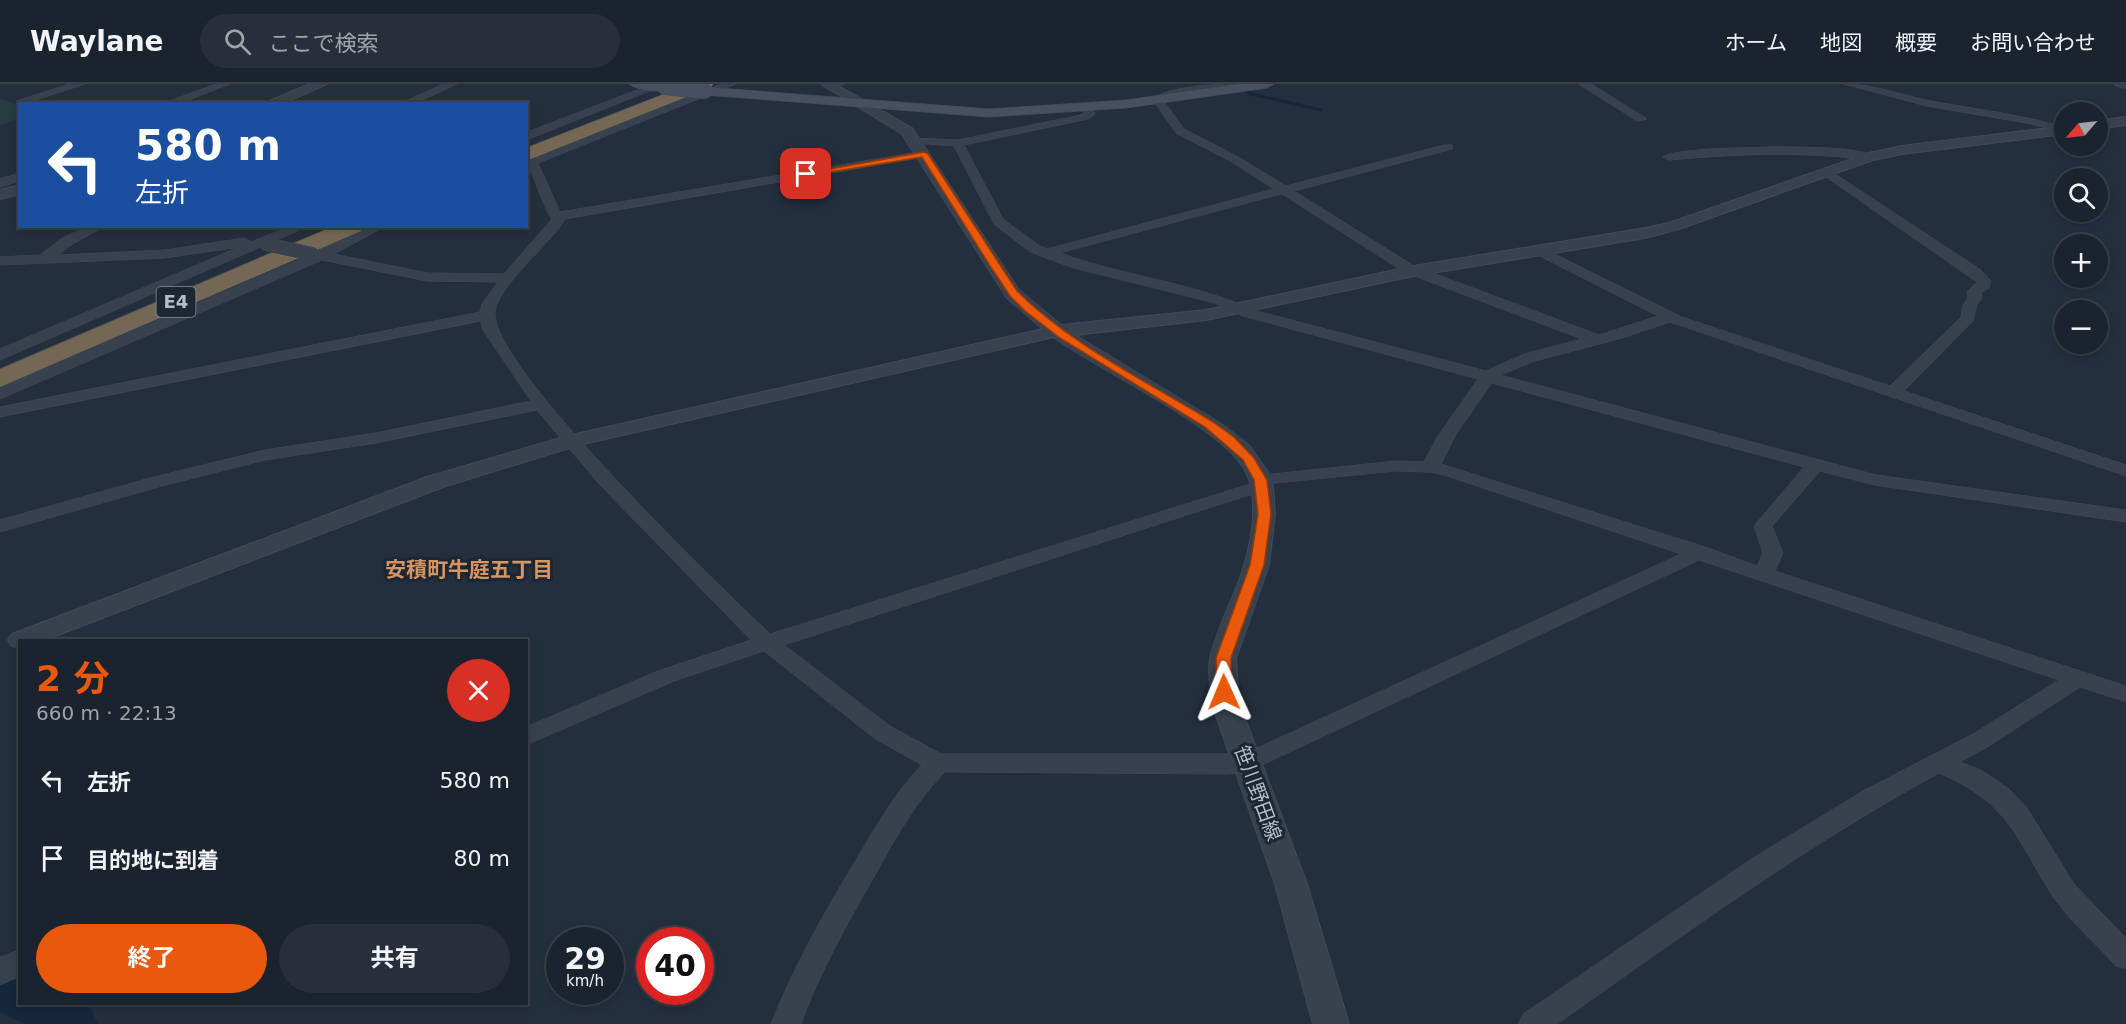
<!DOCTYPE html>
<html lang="ja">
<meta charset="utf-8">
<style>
body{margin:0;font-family:"DejaVu Sans","Noto Sans JP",sans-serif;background:#282f3a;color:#f1f3f6;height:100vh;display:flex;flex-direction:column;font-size:22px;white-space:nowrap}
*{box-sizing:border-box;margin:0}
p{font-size:20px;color:#a0a4aa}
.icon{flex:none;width:33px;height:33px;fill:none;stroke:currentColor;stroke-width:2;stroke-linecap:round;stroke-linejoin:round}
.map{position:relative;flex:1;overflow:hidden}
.drawer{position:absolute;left:18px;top:555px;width:510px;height:366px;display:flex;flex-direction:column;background:#1b232e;border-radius:0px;box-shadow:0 3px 9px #0003,0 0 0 2px #39404a}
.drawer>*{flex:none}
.top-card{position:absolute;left:18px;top:18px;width:510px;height:126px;border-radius:0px;box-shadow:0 3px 9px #0003,0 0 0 2px #39404a;background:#1a4fa0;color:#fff;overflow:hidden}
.needle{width:39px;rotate:242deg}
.buttons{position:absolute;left:2054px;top:18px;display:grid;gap:12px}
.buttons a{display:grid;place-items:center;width:54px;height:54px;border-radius:50%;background:#1b232e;box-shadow:0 3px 9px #0003,0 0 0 2px #39404a;font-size:30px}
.speed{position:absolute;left:546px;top:843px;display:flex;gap:12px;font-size:30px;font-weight:700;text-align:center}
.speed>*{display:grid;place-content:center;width:78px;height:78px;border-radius:50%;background:#1b232e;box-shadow:0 3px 9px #0003,0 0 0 2px #39404a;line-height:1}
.speed small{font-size:15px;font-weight:400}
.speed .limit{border:9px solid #d22;background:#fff;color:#111}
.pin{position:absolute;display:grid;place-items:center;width:51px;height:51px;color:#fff;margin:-26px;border-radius:12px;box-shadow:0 3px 9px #0006}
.me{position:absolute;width:66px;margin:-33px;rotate:359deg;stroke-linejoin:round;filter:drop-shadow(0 0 4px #0008)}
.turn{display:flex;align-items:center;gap:21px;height:126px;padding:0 18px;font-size:27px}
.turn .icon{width:78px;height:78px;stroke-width:2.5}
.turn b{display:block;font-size:42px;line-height:51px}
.round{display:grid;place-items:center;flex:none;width:63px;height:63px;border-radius:32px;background:#282f3a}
.summary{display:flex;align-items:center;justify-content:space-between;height:102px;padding:0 18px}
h1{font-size:36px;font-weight:700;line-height:45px;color:#ea580c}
.primary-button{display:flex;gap:12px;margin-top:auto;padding:12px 18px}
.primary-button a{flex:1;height:69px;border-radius:36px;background:#ea580c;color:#fff;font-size:24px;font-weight:700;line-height:69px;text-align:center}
.primary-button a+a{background:#282f3a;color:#f1f3f6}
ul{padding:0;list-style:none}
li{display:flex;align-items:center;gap:18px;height:78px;padding:0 18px}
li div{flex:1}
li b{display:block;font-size:22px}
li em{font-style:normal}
header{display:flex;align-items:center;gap:36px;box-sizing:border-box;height:84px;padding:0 30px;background:#1b232e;border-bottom:2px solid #39404a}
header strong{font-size:28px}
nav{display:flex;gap:33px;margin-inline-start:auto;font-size:21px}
.search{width:420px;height:54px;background:#282f3a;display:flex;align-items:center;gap:15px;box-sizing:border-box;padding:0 21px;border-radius:33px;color:#a0a4aa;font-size:22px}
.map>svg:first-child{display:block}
.green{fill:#263c3f}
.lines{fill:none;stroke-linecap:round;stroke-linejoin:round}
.stream{stroke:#17263c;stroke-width:3}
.river{fill:#17263c;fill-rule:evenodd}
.minor-casing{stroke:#414a57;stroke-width:1}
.tertiary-casing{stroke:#414a57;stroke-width:2}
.secondary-casing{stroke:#414a57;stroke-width:1}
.motorway-casing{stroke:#434c59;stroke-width:1}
.minor{fill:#38414e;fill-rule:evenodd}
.tertiary{fill:#38414e;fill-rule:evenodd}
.secondary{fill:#465061;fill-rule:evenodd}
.motorway{fill:#746855;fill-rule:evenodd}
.minor-bridge-casing{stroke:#414a57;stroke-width:14;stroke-linecap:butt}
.secondary-bridge-casing{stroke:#414a57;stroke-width:16;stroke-linecap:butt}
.minor-bridge{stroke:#38414e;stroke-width:14}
.secondary-bridge{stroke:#465061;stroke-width:15}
.route{fill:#ea580c;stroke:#983908;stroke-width:1.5}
.labels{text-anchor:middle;stroke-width:6;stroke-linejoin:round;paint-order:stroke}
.shield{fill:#1d2633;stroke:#878f9c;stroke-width:1.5}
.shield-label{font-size:18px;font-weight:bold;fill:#b4bcc9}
.street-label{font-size:20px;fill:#b4bcc9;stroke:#1d2633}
.neighbourhood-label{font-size:21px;font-weight:bold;fill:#d59563;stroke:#1d2633}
</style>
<header>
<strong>Waylane</strong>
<div class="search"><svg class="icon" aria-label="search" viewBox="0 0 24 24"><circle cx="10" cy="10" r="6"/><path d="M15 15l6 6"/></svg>ここで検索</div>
<nav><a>ホーム</a><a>地図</a><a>概要</a><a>お問い合わせ</a></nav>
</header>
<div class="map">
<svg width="2126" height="940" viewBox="0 0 2126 940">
<rect width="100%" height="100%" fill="#242f3e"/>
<polygon class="green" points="0,15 19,21 19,35 0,41"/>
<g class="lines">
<polyline class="stream" points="1233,0 1251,10 1321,26"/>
<polygon class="river" points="0,886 20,894 20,920 77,920 91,925 98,940 24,940 0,928"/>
<g class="minor-casing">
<g id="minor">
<polygon points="70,0 85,0 26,19 17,17"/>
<polygon points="216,0 230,0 178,20 162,20"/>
<polygon points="444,0 457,0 414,20 399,20"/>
<polygon points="653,0 667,0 526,56 526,49"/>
<path d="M722,0H736L538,79L560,128L924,67L930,70L924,73L565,135C551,160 498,201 495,228C489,281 724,506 770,550L1253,399L1251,396L1254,392L1396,377L1424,378L1438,352L1478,295L1243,232L1215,219L1074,184L1030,168L994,140L954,62L915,59L911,58V54L958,56L1081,31L1084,29L1083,21H1091L1095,30L1088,35L964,61L1003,135L1040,162L1047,165L1274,105L1232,78L1176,49L1152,15C1167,3 1213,0 1233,0L1163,16L1184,45L1240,74L1286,102L1444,61H1452V65L1294,107L1414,182L1599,251L1658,232L1528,166L1530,163H1540L1682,233L1890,302L1961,233L1963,221L1968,214L1967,208L1977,198L1819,88L1821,86H1829L1981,186L1991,197L1989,204L1981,209L1982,214L1977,221L1973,237L1904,307L2126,381V392L1670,238L1622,254L1535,277L1500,291L1876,391L2126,426V438L1875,401L1820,387L1772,442L1783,469L1775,487L2126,602V618L2080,603L1989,662L1960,678L1981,686L2009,705L2027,724L2074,800L2126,854V885L2116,882C2096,860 2071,838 2054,814C2015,754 2011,720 1939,689C1805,762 1682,852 1557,940H1518L1523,930L1753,774L1863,707L1973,650L2059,596L1699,476L1247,688L1227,690L945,688C915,718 895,755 875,791C847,840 820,887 801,940H771C794,882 824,829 856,776C876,743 894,709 922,681L874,654L764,567L674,597L526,661V643L658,587L751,556L599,400L537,326L376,359L265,376L162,402L0,448V436L150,394L265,366L376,349L531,317L483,246L481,237L0,333V323L480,228L482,220L498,198L427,197L322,176L0,315V304L312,170L369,142H386L334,170L427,189L504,190L552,135L547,127L529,83H526V76ZM1282,110L1404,188L1582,255L1524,270L1486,287L1253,226C1192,198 1123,192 1060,169ZM1492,299L1804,383L1754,442L1763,469L1757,482L1708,464L1441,380L1455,352ZM1396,387L1431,388L1444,391L1681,470L1244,670H941L890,642L784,561L1246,412L1268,407L1271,403L1269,400Z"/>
<polygon points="828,0 845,0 828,4"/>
<polygon points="1579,0 1591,0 1647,35 1638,37"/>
<path d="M1844,0C1872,0 1899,10 1926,16C1972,25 2019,30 2064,43V49L2032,40L1927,22Z"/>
<polygon points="2114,0 2126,0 2126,5 2116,2"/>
<path d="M1769,63C1790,63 1861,62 1875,73L1869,76C1802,67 1736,70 1669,76L1663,73C1675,64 1750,64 1769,63Z"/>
<polygon points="20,90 20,97 0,103 0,95"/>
<polygon points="88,142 105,142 71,161 58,171 165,166 245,154 251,158 290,142 309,142 0,276 0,265 239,163 165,174 0,181 0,173 40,171 61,155"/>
<polygon points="20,866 20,892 0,901 0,874"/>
</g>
</g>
<g class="tertiary-casing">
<g id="tertiary">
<polygon points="310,0 327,0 281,20 262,20"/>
<path d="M821,0H835L912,44L1019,206L1061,241L1206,226L1414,182L1645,144L1669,139L1869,69L1902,62L2064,42V50L1902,70L1873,76L1679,145L1645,154L1414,192L1206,236L1075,251L1223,341L1249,361L1268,388L1273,403L1275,430L1269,481L1236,574L1238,607L1243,629L1307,800L1349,940H1313L1275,800L1215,629C1211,612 1207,592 1210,575C1213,555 1231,518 1239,497C1250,467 1260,421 1247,390C1227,344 1098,287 1054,253L579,361L443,403L45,556H20V564L12,562L8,556L12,550L427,393L567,352L1043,245L1007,214L902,50Z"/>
<polygon points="2126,33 2126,41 2097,45 2097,37"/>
<polygon points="20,101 20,110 0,115 0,106"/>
</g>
</g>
<g class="secondary-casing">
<g id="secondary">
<path d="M629,0H668L671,3C662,10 638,7 629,0Z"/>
<polygon points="1239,0 1274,0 1267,4 1126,24 989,33 705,11 698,7 705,3 989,25 1126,16"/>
</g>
</g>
<g class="motorway-casing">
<g id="motorway">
<polygon points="690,0 713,0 711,3 526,77 526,64"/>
<polygon points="334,142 363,142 361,147 0,303 0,285"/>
</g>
</g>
<use href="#minor" class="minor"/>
<use href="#tertiary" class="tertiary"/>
<use href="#secondary" class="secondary"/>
<use href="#motorway" class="motorway"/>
<g class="minor-bridge-casing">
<polyline id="minor-bridge" points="266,160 312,170"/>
</g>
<g class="secondary-bridge-casing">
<polyline id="secondary-bridge" points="664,3 705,7"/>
</g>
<use href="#minor-bridge" class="minor-bridge"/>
<use href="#secondary-bridge" class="secondary-bridge"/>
</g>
<path class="route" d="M924,68L928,70L1017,207C1071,261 1148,298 1213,338L1234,353L1254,374L1267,396L1271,430L1264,481L1231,574L1232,608L1229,611H1218L1216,608V574L1250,481L1258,430L1254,396L1243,376L1205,343L1060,254L1025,227L1010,212L987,177L922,73L806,92L802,90Z"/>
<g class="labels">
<rect class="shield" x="156.5" y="203" width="39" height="30" rx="4.5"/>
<g class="shield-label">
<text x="176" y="224">E4</text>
</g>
<g class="street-label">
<text transform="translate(1258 709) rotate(70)" y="7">笹川野田線</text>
</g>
<g class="neighbourhood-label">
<text x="469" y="493">安積町牛庭五丁目</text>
</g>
</g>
</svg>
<div class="buttons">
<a><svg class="needle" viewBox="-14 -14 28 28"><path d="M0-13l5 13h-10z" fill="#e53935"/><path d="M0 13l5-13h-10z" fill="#a0a4aa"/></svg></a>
<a><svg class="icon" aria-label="search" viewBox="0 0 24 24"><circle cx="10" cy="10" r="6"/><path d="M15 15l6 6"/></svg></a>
<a>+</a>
<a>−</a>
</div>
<div class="speed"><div>29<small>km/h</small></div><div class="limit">40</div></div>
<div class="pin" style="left:806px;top:90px;background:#d93025"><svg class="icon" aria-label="arrive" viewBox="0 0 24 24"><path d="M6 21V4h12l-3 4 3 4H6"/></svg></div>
<svg class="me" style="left:1224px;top:608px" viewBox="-20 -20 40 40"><path d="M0-17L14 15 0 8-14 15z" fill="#ea580c" stroke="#fff" stroke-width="4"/></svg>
<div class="top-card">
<div class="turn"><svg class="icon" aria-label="left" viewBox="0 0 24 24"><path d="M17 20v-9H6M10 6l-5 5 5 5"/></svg><div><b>580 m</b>左折</div></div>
</div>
<section class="drawer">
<div class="summary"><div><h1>2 分</h1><p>660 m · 22:13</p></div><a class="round" style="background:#d93025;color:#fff"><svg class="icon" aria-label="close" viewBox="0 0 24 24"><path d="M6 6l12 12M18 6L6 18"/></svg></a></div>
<ul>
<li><svg class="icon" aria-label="left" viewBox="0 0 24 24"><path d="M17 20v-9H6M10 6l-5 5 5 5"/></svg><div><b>左折</b></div><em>580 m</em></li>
<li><svg class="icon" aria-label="arrive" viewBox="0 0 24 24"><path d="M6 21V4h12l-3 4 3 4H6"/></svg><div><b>目的地に到着</b></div><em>80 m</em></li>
</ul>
<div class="primary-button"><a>終了</a><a>共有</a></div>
</section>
</div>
